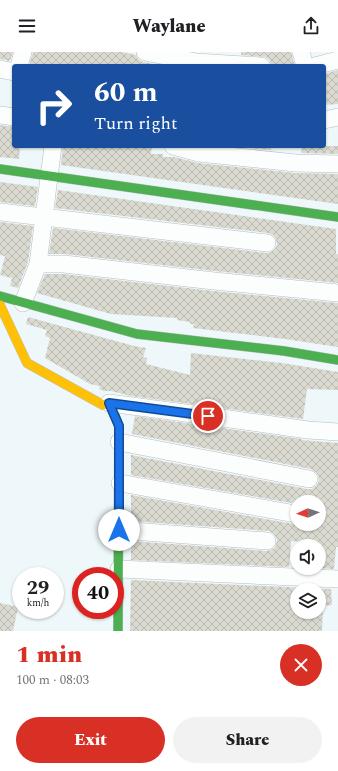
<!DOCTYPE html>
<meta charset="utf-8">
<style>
body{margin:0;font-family:Spectral,serif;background:#f2f2f2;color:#202124;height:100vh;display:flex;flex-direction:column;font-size:15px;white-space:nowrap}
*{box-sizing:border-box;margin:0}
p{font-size:13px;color:#757577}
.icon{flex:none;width:22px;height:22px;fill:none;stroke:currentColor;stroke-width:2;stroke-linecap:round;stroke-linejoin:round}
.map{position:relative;height:579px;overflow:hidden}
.details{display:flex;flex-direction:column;background:#fff;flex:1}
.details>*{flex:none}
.top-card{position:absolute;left:12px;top:12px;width:314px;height:84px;border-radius:4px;box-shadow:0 1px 3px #0004;background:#1a4fa0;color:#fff;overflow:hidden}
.needle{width:26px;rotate:267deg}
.buttons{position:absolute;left:290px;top:443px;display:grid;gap:8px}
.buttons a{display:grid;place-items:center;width:36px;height:36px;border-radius:50%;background:#fff;box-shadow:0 1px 3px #0004;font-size:20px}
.speed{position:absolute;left:12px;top:515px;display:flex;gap:8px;font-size:20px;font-weight:700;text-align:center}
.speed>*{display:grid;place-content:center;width:52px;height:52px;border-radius:50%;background:#fff;box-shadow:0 1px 3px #0004;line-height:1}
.speed small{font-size:10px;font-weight:400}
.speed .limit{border:6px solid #d22;background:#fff;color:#111}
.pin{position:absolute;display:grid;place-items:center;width:34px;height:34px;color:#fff;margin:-17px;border:2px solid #fff;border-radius:50%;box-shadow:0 1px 4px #0007}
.me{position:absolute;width:44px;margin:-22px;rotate:0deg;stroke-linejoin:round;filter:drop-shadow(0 0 3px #0008)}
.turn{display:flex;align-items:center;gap:14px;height:84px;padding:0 16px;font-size:18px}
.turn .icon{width:52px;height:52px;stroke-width:2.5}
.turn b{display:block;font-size:28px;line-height:34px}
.round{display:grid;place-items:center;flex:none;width:42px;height:42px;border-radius:21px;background:#f2f2f2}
.head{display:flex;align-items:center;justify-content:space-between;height:68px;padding:0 16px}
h1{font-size:24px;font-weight:800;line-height:30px;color:#d93025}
.button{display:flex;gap:8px;margin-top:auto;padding:8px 16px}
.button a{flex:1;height:46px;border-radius:24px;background:#d93025;color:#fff;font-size:16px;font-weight:800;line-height:46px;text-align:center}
.button a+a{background:#f2f2f2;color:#202124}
header{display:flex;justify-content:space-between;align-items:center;height:52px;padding:0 16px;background:#fff;font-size:18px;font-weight:800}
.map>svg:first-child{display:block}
.building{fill:url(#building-cross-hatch);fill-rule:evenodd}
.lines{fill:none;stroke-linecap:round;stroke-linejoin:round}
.street-casing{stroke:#b8bec1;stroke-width:18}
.fast-casing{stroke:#b8bec1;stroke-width:10}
.slow-casing{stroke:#b8bec1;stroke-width:10}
.street{stroke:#fcfefe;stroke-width:17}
.fast{stroke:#4caf50;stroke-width:9}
.slow{stroke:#ffc107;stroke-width:9}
.route-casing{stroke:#114b97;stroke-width:10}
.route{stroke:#1a73e8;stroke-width:7}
</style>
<header><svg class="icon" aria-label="menu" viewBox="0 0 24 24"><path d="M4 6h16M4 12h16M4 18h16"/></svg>Waylane<svg class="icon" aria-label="share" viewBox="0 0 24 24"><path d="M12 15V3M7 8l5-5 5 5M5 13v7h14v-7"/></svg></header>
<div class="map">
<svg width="338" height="579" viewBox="0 0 338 579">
<defs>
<pattern id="building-cross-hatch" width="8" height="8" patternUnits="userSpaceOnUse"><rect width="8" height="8" fill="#dadad1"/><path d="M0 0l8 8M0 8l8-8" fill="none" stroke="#bbbbb4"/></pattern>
</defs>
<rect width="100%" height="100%" fill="#eef7fa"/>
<g class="building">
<polygon points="0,0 13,0 10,9 0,7"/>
<polygon points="33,0 122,0 136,3 138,7 143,10 164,14 29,14"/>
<polygon points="241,0 291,0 295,14 271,14 270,9 266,5 241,3"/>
<polygon points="338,18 338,52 324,53 324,22"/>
<polygon points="0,73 14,75 14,94 20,94 19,107 0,105"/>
<polygon points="63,94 152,94 151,102 163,102 163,105 174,105 198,111 295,121 338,122 338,152 61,113"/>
<polygon points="229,94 271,94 271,98"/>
<polygon points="302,94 338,94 338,102 301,101"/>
<polygon points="0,130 38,135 35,154 0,150"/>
<polygon points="58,138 336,177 336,202 338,202 338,231 215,219 65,202 49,202 53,176 266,201 271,200 275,197 277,193 276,187 273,183 268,181 55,156"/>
<polygon points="0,170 33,174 28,210 18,236 10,234 12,226 0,223 5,204 0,203"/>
<polygon points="45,222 63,222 213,239 338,251 338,295 285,287 193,276 194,272 190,272 190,270 177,268 177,266 111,262 37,241"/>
<polygon points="28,265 134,294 146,296 143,305 147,306 146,312 190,323 191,301 282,311 338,320 338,338 307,337 303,367 131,344 111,339 104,339 99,337 100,334 90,332 45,306 50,286 45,284 47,278 26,272"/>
<polygon points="135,364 302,387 301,388 338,391 338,495 336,495 334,517 316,516 319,516 318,491 291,489 289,515 131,508 131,489 266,499 271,498 275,495 277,489 276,485 273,481 268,479 131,469 131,443 294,472 319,472 319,450 297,450 297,452 131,423 131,403 307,437 312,437 316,434 319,429 318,423 316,420 311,417 132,382"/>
<path d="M131,528L331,537L332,553L323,554L322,579H130ZM297,538H319V560H297Z"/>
<polygon points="0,551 18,555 13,579 0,579"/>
</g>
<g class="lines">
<g class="street-casing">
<g id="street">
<polyline points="145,0 196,10 261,14"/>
<polyline points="301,0 305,14"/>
<polyline points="19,14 23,0"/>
<polyline points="315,14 338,8"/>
<polyline points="0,17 14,20"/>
<polyline points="0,63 14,65"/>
<polyline points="324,68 338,65"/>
<polyline points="173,94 199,101 296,111 338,112"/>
<polyline points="0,160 267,191"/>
<polyline points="38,212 64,212 214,229 338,241"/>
<polyline points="23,251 38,212 53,94"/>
<polyline points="109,351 208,364 308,378 338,380"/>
<polyline points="119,390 309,427"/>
<polyline points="120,431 296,462"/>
<polyline points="119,478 267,489"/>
<polyline points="119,517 338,527"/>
</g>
</g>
<g class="fast-casing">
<g id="fast">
<polyline points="0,117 338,165"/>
<polyline points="0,244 137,282 284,299 338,308"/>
<polyline points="115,364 119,374 118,579"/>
</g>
</g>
<g class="slow-casing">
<polyline id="slow" points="0,253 27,311 103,353 109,351 115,364"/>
</g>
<use href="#street" class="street"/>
<use href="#fast" class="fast"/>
<use href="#slow" class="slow"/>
</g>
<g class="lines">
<g class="route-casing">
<polyline id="route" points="119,478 119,374 109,351 208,364"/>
</g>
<use href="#route" class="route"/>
</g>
</svg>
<div class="buttons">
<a><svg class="needle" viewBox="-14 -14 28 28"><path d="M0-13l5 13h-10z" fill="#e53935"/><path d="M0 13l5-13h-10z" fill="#757577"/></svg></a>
<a><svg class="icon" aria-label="sound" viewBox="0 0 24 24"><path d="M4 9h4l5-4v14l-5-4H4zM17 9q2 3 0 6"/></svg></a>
<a><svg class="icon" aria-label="layers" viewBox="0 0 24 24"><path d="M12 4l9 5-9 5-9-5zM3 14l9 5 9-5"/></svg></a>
</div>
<div class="speed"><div>29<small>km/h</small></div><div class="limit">40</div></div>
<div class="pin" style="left:208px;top:364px;background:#d93025"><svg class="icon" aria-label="arrive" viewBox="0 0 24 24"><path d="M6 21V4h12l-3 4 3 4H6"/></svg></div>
<svg class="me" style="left:119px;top:478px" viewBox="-20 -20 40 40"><circle r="19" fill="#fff"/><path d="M0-13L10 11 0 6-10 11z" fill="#1a73e8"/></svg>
<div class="top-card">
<div class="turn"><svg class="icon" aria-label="right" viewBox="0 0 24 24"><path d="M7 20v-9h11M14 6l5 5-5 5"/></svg><div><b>60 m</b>Turn right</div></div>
</div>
</div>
<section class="details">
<div class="head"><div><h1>1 min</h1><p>100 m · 08:03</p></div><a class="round" style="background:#d93025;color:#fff"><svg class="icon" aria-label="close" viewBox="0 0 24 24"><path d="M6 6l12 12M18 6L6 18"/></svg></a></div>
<div class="button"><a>Exit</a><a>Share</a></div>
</section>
